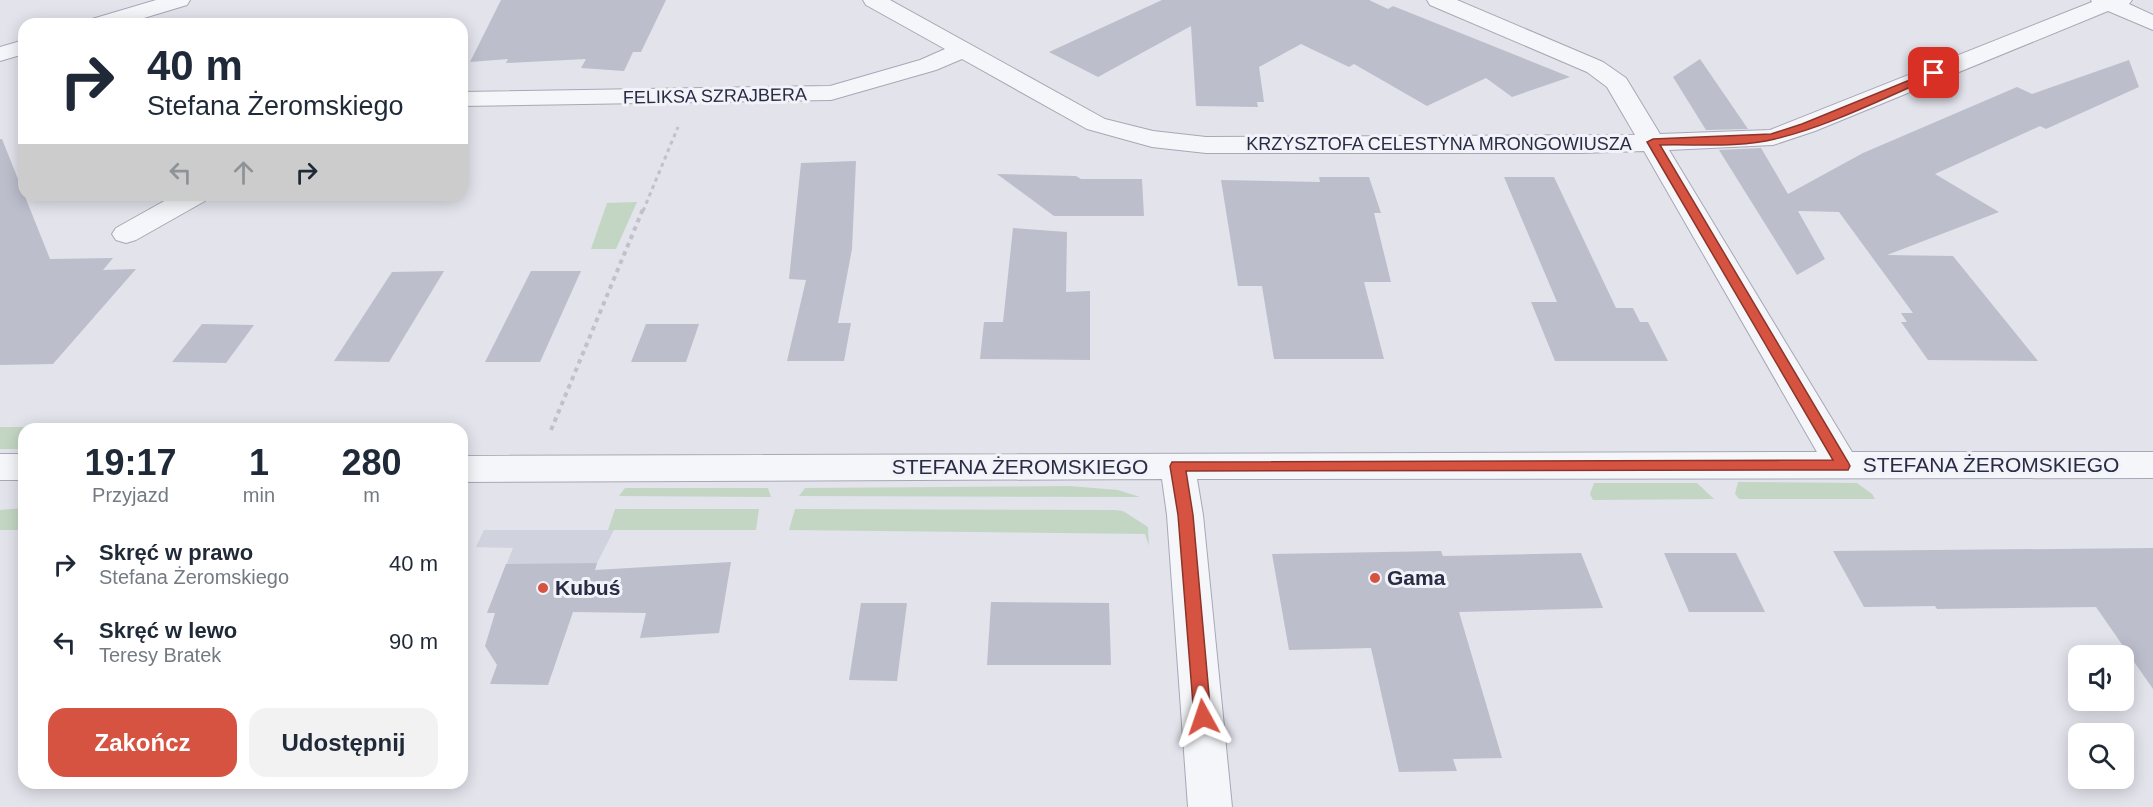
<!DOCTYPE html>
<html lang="pl">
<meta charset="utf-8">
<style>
body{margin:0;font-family:Arial,sans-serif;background:#f2f2f3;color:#1f2937;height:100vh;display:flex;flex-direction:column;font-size:22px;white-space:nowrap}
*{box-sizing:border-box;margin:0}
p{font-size:20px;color:#747a83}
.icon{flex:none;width:33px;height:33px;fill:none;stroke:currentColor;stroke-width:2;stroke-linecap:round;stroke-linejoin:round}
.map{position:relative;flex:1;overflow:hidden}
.details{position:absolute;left:18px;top:423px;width:450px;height:366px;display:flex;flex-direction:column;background:#fff;border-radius:18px;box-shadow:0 3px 15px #0003}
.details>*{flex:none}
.hud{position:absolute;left:18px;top:18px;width:450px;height:183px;border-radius:18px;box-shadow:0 3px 15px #0003;background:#fff;color:#1f2937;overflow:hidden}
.tools{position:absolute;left:2068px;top:645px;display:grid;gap:12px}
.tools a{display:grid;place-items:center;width:66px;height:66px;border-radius:12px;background:#fff;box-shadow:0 3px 15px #0003;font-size:30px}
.pin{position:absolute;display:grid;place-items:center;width:51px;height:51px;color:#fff;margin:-26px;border-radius:12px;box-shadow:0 3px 9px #0006}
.me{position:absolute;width:66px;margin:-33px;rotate:355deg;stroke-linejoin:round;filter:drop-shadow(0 0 4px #0008)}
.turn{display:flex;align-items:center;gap:21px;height:126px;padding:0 30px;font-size:27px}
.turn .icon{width:78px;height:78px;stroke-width:2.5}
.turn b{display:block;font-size:42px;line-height:51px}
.lanes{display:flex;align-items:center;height:57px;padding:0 30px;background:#0003;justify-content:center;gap:30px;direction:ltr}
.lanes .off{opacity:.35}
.eta{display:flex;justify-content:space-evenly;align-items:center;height:102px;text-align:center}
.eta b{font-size:36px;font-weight:700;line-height:42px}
.button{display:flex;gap:12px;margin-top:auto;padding:12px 30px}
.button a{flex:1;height:69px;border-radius:18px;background:#d65241;color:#fff;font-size:24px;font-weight:700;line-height:69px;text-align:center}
.button a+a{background:#f2f2f3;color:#1f2937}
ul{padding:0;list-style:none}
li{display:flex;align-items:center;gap:18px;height:78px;padding:0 30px}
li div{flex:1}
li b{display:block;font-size:22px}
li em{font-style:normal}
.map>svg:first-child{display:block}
.built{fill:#d0d2de}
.green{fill:#c3d6c3}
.building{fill:#bcbecc}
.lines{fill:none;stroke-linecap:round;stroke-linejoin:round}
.minor-casing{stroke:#a7a8b6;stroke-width:2}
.path-far1{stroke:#c0c1ca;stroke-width:3;stroke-dasharray:4 4;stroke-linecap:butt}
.path{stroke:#c0c1ca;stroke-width:4;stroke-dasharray:4.5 4.5;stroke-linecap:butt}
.minor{fill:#f5f6f9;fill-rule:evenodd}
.route{fill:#d65241;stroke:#8b352a;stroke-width:1.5}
.poi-dot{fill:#d65241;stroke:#f2f3f8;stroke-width:2}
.labels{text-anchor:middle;stroke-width:6;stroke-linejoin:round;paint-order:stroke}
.far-street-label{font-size:18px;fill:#292c45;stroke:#f2f3f8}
.street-label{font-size:21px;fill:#292c45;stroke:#f2f3f8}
.poi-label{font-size:21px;font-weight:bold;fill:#292c45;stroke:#f2f3f8;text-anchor:start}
</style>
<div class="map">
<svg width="2153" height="807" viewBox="0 0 2153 807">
<rect width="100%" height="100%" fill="#e2e3eb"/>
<polygon class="built" points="484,530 614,530 597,563 582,612 487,613 513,548 476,547"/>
<g class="green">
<polygon points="637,202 616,249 591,249 607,203"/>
<polygon points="0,427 206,427 204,429 24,429 24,449 0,449"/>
<polygon points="1738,482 1857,483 1872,494 1875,499 1739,499 1735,494"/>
<polygon points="1594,483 1697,483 1714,499 1593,500 1590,494"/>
<polygon points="1069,486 1118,490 1140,497 799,496 805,488"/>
<polygon points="625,488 768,488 771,497 619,496"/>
<polygon points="24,508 24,530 0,530 0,510"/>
<polygon points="615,509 759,509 756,530 608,530"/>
<polygon points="795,509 1115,510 1123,511 1148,527 1149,546 1145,534 789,530"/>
</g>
<g class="building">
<polygon points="501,0 666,0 641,52 633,52 624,71 581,68 586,59 506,63 508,59 470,62"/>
<polygon points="1162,0 1369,0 1388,9 1393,6 1570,77 1512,97 1486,78 1427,106 1354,64 1349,67 1301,44 1259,67 1264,102 1257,102 1258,107 1196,106 1191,26 1098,77 1049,52"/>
<polygon points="1700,59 1748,129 1706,130 1673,77"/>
<polygon points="2129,60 2139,87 2046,129 2040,126 1935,174 1999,212 1887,255 1953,256 2038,361 1928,360 1901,322 1907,322 1901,313 1913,313 1839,212 1798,211 1825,259 1797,275 1719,150 1761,148 1788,194 1863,153 2017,87 2032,94"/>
<polygon points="0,139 2,139 50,259 113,258 103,270 136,269 53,364 0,365"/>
<polygon points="856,161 852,249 838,323 851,323 844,361 787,361 806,280 789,279 801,163"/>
<polygon points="997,174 1076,176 1081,179 1142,179 1144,216 1054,216"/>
<polygon points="1319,177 1369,177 1381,213 1374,213 1391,282 1364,282 1384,359 1274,359 1262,286 1238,286 1221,180 1320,182"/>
<polygon points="1504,177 1554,177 1616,308 1633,308 1640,322 1648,322 1668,361 1555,361 1531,302 1557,302"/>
<polygon points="1013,228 1067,232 1066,292 1090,291 1090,360 980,359 984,322 1003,322"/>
<polygon points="444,271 389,362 334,361 392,272"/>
<polygon points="531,271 581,271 540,362 485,362"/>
<polygon points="202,324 254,325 226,363 172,362"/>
<polygon points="646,324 699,324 686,362 631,362"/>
<polygon points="2153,548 2153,689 2096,607 1937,609 1935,606 1864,607 1833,551"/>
<polygon points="1441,551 1443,556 1581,553 1603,608 1459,612 1502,758 1453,759 1457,771 1399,772 1371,648 1289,650 1272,554"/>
<polygon points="1664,553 1736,553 1765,612 1689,612"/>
<polygon points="731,562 719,633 640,638 646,613 573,612 548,685 490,684 497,665 485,646 495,613 487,613 506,564 597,563 595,570"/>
<polygon points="991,602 1109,603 1111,665 987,665"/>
<polygon points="861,603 907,603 897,681 849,680"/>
</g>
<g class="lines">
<g class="minor-casing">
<g id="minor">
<polygon points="156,0 190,0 187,5 124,24 89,24 92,19"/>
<polygon points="863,0 890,0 1105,119 1153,131 1206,137 1635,135 1607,87 1587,72 1430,5 1427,0 1457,0 1603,62 1626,78 1660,134 1770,130 2092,2 2091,0 2132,0 2129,4 2153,15 2153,30 2108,11 1815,131 1773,145 1669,150 1852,452 2153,452 2153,478 1197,479 1203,515 1232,807 1188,807 1167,515 1162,479 462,482 462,456 1817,452 1644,151 1580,153 1206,153 1152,147 1087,129 962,59 936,70 831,100 462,106 462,92 830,86 920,60 945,49 866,5"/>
<polygon points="24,40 24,54 0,61 0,47"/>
<polygon points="175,195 209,195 205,201 136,240 126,243 116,240 112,234 116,228"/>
<rect x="0" y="454" width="24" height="26"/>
</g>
</g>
<polyline class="path-far1" points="643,211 678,127"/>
<polyline class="path" points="551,430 643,209"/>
<use href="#minor" class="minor"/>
</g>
<path class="route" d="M1934,70L1939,73L1938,75C1886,97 1830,126 1775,139C1739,148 1697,144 1660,145L1848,462L1850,466L1848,470L1186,471L1193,515L1211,717L1209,723L1203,725L1196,723L1194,717L1178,515L1170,466L1172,462L1833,460L1647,142L1653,139L1771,134L1802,124Z"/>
<g class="poi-dot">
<circle cx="1375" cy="578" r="6"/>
<circle cx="543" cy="588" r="6"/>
</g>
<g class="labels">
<g class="far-street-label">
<text transform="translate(715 96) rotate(-1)" y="6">FELIKSA SZRAJBERA</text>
<text x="1439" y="150">KRZYSZTOFA CELESTYNA MRONGOWIUSZA</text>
</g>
<g class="street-label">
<text x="1991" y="472">STEFANA ŻEROMSKIEGO</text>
<text x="1020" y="474">STEFANA ŻEROMSKIEGO</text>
</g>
<g class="poi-label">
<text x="1387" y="585">Gama</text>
<text x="555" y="595">Kubuś</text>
</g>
</g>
</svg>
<div class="tools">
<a><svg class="icon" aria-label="sound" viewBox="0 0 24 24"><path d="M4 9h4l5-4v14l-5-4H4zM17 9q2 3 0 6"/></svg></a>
<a><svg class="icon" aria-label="search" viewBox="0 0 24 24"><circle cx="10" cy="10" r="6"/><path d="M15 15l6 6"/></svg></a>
</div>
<div class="pin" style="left:1934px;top:73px;background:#d93025"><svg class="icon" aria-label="arrive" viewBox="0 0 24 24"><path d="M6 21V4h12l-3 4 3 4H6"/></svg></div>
<svg class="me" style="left:1203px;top:717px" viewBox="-20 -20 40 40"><path d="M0-17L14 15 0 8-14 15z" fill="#d65241" stroke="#fff" stroke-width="4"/></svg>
<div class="hud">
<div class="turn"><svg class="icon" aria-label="right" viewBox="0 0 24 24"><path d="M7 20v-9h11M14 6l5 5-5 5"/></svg><div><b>40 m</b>Stefana Żeromskiego</div></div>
<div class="lanes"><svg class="icon off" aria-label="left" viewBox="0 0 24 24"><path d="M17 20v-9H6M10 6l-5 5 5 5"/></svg><svg class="icon off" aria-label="ahead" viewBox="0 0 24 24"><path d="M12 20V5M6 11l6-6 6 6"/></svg><svg class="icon" aria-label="right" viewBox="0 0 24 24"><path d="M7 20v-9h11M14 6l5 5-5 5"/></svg></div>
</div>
<section class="details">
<div class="eta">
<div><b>19:17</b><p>Przyjazd</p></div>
<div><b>1</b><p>min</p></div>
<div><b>280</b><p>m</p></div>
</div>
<ul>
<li><svg class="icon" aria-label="right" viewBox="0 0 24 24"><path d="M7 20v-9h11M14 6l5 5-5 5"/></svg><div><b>Skręć w prawo</b><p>Stefana Żeromskiego</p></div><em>40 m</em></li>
<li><svg class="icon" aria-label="left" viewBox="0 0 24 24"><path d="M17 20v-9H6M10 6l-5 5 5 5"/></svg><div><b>Skręć w lewo</b><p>Teresy Bratek</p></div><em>90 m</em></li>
</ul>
<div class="button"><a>Zakończ</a><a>Udostępnij</a></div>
</section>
</div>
